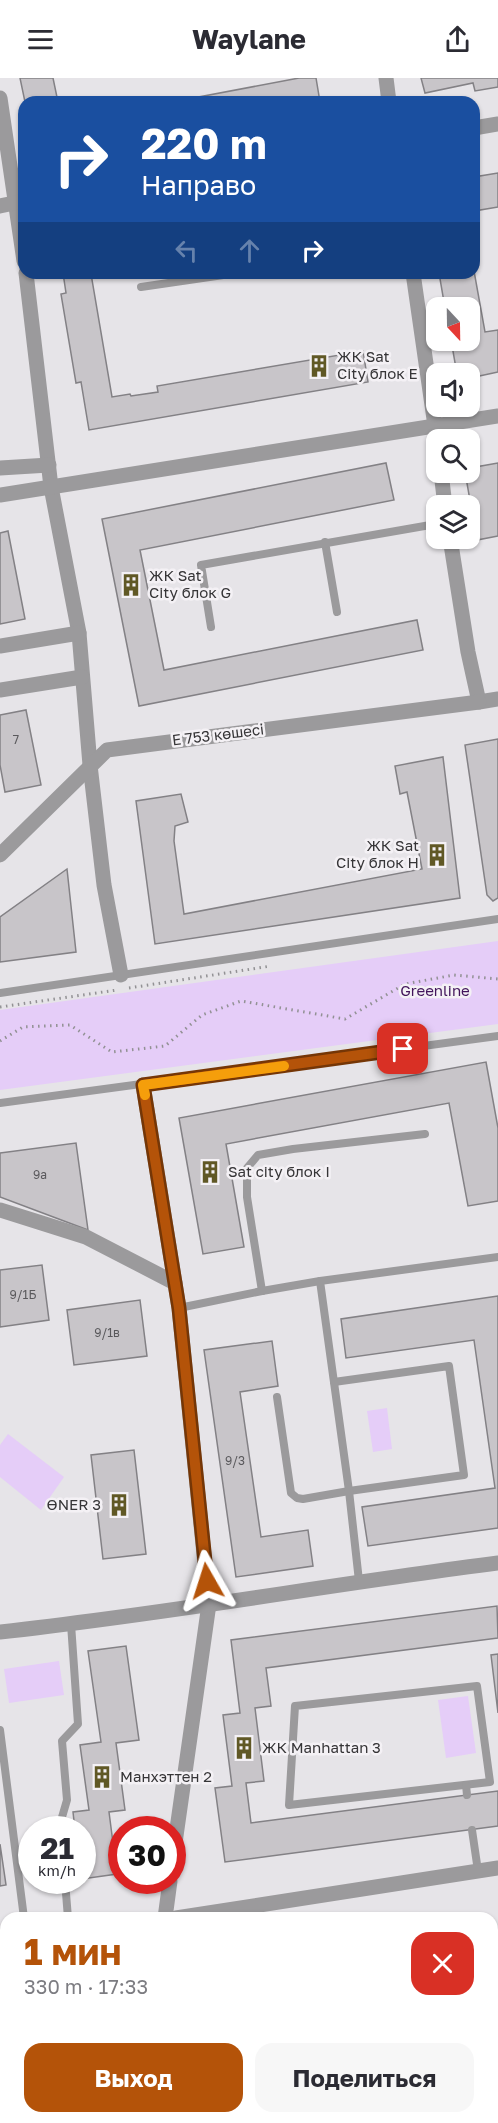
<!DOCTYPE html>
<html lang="ru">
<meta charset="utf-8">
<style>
body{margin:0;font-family:"Golos Text",sans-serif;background:#f7f7f7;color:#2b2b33;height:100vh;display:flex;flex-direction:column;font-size:22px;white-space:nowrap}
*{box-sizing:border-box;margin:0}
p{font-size:20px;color:#7c7c81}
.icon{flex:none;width:33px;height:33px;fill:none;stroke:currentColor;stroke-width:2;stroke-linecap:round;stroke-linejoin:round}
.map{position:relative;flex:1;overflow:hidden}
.details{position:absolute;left:0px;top:1834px;width:498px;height:212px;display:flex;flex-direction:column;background:#fff;border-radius:18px 18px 0 0;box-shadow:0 2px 4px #0004}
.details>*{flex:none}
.guide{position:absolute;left:18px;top:18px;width:462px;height:183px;border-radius:18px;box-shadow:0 2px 4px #0004;background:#1a4fa0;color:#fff;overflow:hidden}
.needle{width:39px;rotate:158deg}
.buttons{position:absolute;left:426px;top:219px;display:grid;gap:12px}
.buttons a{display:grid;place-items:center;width:54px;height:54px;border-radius:12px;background:#fff;box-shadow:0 2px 4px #0004;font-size:30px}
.speed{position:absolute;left:18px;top:1738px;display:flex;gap:12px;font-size:30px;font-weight:700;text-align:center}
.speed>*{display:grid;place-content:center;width:78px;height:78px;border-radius:50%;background:#fff;box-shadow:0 2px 4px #0004;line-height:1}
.speed small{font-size:15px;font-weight:400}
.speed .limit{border:9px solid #d22;background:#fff;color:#111}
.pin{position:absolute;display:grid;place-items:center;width:51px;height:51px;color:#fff;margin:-26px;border-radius:12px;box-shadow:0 3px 9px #0006}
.me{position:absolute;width:66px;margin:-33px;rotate:354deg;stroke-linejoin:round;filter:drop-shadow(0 0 4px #0008)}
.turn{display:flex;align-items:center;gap:21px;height:126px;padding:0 24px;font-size:27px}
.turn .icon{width:78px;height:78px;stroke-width:2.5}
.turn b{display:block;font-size:42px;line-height:51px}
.lanes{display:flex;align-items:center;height:57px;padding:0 24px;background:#0003;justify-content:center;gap:30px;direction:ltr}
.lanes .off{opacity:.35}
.round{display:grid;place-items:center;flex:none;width:63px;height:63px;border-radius:18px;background:#f7f7f7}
.summary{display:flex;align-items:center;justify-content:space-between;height:102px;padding:0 24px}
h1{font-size:36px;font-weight:700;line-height:45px;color:#b45309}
.action{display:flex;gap:12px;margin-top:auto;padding:12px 24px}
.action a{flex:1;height:69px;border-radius:18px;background:#b45309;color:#fff;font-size:24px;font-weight:700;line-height:69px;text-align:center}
.action a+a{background:#f7f7f7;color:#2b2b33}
header{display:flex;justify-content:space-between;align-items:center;height:78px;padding:0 24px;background:#fff;font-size:27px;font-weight:700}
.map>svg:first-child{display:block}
.green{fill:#e5cdf8}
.building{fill:#c8c5c9;stroke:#838185;stroke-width:1.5}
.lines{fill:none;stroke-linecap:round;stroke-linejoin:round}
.path{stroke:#929194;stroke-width:3;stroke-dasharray:1.5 4.5;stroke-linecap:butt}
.lane{stroke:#9b9a9c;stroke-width:8}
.street{stroke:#9b9a9c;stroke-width:15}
.route-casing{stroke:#753606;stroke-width:15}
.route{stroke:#b45309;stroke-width:10}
.slow{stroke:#f59e0b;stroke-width:10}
.labels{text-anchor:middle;stroke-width:5;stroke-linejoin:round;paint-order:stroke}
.number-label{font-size:12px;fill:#5a595c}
.poi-label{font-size:15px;fill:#363537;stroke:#f4f1f5;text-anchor:start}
.street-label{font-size:15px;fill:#363537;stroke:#f4f1f5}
.park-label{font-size:15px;fill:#42155b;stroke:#f4f1f5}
</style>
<header><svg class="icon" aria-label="menu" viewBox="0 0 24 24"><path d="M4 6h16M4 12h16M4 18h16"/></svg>Waylane<svg class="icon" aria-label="share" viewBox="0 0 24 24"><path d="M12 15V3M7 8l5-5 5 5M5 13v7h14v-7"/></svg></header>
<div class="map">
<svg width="498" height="2045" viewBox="0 0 498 2045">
<rect width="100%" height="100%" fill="#e6e4e8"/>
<g class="green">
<polygon points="498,863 498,946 0,1012 0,932"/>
<polygon points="387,1330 392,1371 373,1374 367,1333"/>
<polygon points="8,1356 64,1399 41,1432 0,1399 0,1367"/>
<polygon points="59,1583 64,1617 9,1625 4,1591"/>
<polygon points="468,1618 476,1675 446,1680 438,1622"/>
</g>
<g class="building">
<polygon points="20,0 53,0 58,24 25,24"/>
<polygon points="299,0 316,0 320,24 172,24"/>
<polygon points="421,0 498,0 498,9 475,13 473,5 425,15"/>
<polygon points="498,95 498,129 474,133 474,99"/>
<polygon points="474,193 485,254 498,252 498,294 470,300 470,296 457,296 451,262 470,262 470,230 445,230 439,195 474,195"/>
<polygon points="63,195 98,195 91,196 112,319 130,316 131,318 158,314 157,308 363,273 368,304 89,352 81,304 76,305 61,216 66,215"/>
<polygon points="386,385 394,422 140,472 164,592 417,542 423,572 139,628 102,441"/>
<polygon points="498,385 498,458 477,462 465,394 470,394 470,390"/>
<polygon points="8,453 25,541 0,546 0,455"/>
<polygon points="26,632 41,707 5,714 0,687 0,637"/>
<polygon points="498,661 498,820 493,823 487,817 465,667"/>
<polygon points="443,679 460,820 155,866 136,723 181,716 188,744 175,748 174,763 184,836 422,791 407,714 400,716 395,688"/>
<polygon points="67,791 76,874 0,884 0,839"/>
<polygon points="486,984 498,1050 498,1123 468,1128 449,1025 226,1066 244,1169 203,1176 179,1040"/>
<polygon points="76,1065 88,1152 0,1119 0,1075"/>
<polygon points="42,1187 49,1242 0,1249 0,1192"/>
<polygon points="498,1218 498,1450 368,1468 362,1429 495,1410 474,1262 346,1280 341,1241"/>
<polygon points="140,1222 147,1278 74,1287 67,1232"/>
<polygon points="272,1263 278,1308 240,1314 261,1459 308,1452 313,1488 236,1499 204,1272"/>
<polygon points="134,1372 146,1476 103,1481 91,1377"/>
<polygon points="497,1528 498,1560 266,1590 271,1628 255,1630 264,1703 246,1705 251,1745 498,1713 498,1748 225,1784 215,1710 232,1708 223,1637 240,1635 231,1562"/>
<polygon points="126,1568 139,1662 116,1665 125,1732 109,1734 117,1796 82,1801 82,1752 75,1752 73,1734 89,1732 80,1667 101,1664 88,1573"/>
<polygon points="498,1576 498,1635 491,1577"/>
<polygon points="0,1766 6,1807 0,1808"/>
<polygon points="0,1892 6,1930 6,1946 0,1947"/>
<polygon points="0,1949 6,1949 6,2040 24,2040 24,2045 0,2045"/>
<polygon points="105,2040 140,2040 141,2045 105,2045"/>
<rect x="217" y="2040" width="37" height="5"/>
</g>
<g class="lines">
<g class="path">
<polyline points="129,910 271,888"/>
<polyline points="0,929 117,912"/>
<polyline points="0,963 23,949 70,947 112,974 165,968 202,937 241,923 345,941 405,906 454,897 498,901"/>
</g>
<g class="lane">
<polyline points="141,209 237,195"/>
<polyline points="325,464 337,534"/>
<polyline points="211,549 201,487 436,446"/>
<polyline points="0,915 498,841"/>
<polyline points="0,1025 498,958"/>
<polyline points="262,1213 247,1119 247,1090 258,1077 293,1071 425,1056"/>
<polyline points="179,1230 262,1213 320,1203"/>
<polyline points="277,1319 291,1415 297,1420 303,1421 349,1413 464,1397 449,1288 334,1304"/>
<polyline points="359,1503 349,1413 320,1203 498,1179"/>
<polygon points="477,1608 490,1704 289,1727 295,1628"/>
<polyline points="0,1652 24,1840"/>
<polyline points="466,1707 467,1717"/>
<polyline points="61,1752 60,1746 67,1722 62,1663 78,1646 71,1546"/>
<polyline points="472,1752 478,1793"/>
<polyline points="65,1803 68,1840"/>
<polyline points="46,2040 47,2045"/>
<polyline points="93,2040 93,2045"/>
</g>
<g class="street">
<polyline points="386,0 389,24"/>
<polyline points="0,20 24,183"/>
<polyline points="474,50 498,46"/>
<polyline points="0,128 24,123"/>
<polyline points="26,195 51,409 79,555 90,687 104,807 121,897"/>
<polyline points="413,195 437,362"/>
<polyline points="0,390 49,387"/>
<polyline points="441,394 445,428"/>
<polyline points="0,417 498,338"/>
<polyline points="450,460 468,574 479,624 498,621"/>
<polyline points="0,568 79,555"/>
<polyline points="0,612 82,599"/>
<polyline points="0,777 107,672 479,624"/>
<polyline points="143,1007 179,1230 209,1526 172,1786"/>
<polyline points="0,1132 86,1159 175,1205"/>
<path d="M0,1554C167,1536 332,1506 498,1485"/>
<polyline points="165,1840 170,1803"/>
<polyline points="176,1840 498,1790"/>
<polyline points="0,1866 6,1865"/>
<polyline points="178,2040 178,2045"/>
</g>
</g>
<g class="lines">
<g class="route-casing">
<polyline id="route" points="207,1503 179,1230 143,1007 403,971"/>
</g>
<use href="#route" class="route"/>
<polyline class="slow" points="145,1017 143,1007 284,988"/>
</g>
<defs>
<g id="building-bare" transform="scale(1.8)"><path d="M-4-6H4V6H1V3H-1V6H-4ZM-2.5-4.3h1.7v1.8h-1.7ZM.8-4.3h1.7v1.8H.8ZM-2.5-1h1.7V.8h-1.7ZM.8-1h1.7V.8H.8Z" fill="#605825" stroke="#f4f1f5" stroke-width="2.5" paint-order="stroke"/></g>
</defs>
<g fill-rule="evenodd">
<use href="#building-bare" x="319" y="288"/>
<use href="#building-bare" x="131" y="507"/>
<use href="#building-bare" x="437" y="777"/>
<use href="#building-bare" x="210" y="1094"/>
<use href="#building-bare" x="119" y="1427"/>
<use href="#building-bare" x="244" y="1670"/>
<use href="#building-bare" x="102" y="1699"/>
</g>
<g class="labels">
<g class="number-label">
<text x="16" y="666">7</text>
<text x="40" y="1101">9а</text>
<text x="23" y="1221">9/1Б</text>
<text x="107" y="1259">9/1в</text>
<text x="235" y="1387">9/3</text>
</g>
<g class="poi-label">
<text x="337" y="284">ЖК Sat<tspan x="337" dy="17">City блок E</tspan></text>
<text x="149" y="503">ЖК Sat<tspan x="149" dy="17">City блок G</tspan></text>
<text x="419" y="773" text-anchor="end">ЖК Sat<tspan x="419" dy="17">City блок H</tspan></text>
<text x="228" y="1099">Sat city блок I</text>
<text x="101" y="1432" text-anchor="end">ӨNER 3</text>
<text x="262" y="1675">ЖК Manhattan 3</text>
<text x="120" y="1704">Манхэттен 2</text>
</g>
<g class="street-label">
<text transform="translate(218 657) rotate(-7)" y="5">Е 753 көшесі</text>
</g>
<g class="park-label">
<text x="435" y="918">Greenline</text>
</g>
</g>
</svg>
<div class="buttons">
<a><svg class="needle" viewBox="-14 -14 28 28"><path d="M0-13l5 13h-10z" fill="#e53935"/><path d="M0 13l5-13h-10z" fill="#7c7c81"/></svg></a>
<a><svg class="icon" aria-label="sound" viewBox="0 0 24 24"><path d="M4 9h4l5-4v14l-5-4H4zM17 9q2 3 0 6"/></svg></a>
<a><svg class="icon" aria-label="search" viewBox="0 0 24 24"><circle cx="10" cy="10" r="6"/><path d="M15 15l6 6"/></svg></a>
<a><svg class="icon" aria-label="layers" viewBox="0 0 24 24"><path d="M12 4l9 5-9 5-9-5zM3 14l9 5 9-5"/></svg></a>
</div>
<div class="speed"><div>21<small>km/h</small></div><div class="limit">30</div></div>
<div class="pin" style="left:403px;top:971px;background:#d93025"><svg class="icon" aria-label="arrive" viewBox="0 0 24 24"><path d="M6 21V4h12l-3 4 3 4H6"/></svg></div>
<svg class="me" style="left:207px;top:1503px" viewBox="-20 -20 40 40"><path d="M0-17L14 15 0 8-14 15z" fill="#b45309" stroke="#fff" stroke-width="4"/></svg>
<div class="guide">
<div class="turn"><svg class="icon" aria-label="right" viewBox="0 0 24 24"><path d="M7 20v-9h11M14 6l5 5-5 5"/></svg><div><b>220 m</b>Направо</div></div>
<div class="lanes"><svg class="icon off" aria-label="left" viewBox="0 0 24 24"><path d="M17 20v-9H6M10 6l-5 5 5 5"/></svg><svg class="icon off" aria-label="ahead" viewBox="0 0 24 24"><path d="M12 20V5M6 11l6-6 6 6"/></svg><svg class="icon" aria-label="right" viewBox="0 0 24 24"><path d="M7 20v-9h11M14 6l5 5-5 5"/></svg></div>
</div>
<section class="details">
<div class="summary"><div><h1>1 мин</h1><p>330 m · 17:33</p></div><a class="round" style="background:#d93025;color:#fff"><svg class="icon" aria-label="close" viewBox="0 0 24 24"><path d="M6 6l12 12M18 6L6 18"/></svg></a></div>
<div class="action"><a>Выход</a><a>Поделиться</a></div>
</section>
</div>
